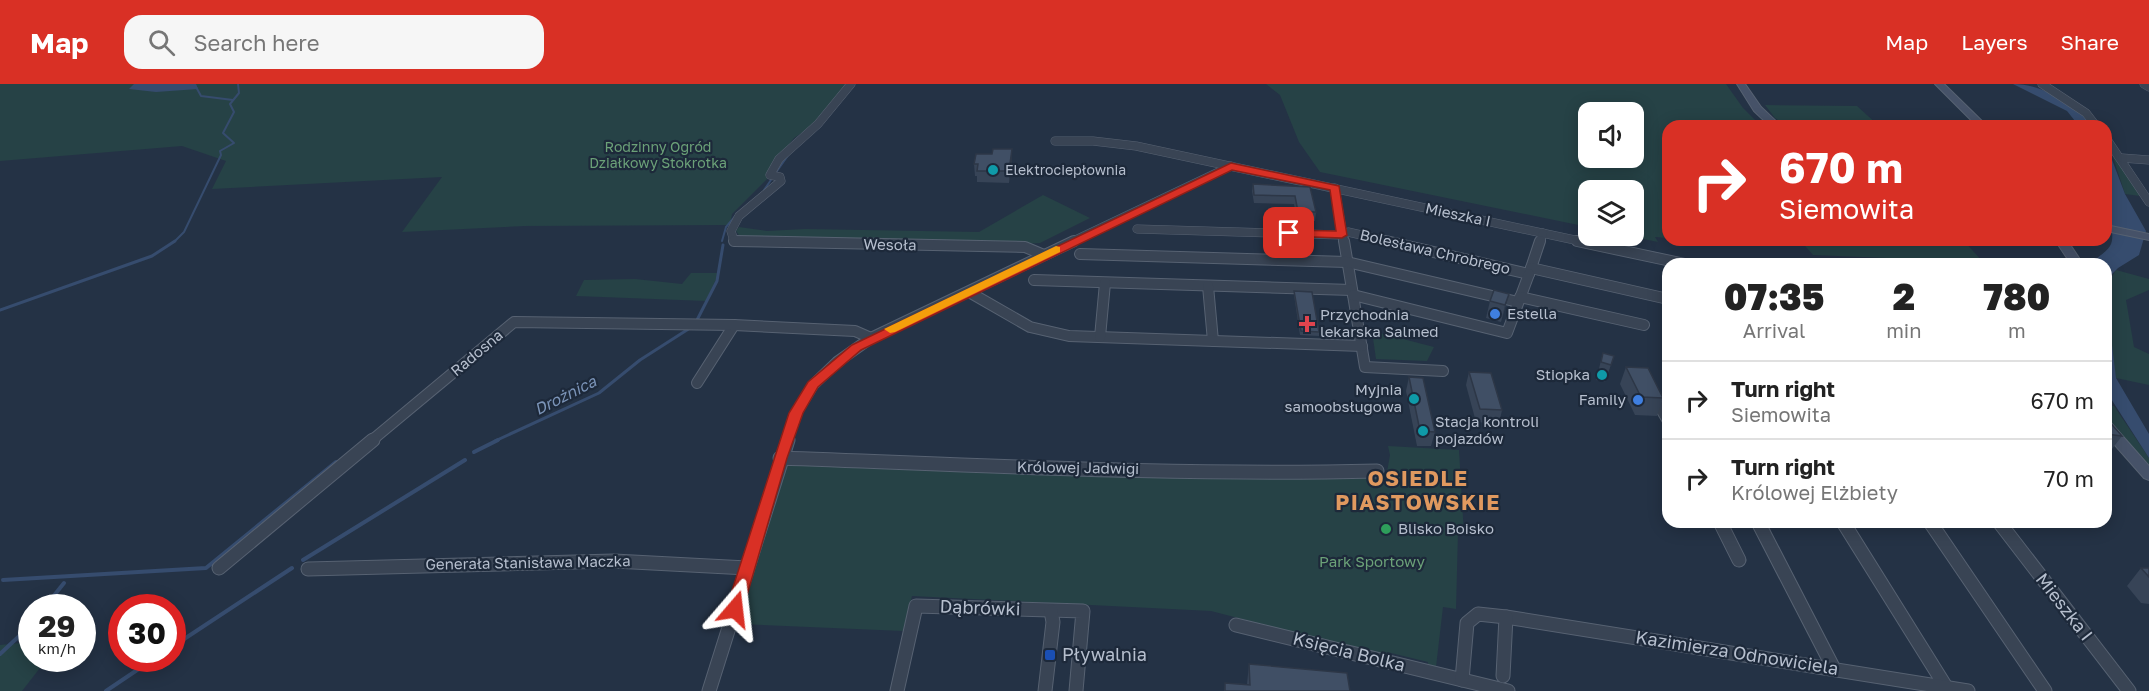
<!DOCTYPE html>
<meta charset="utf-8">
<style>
body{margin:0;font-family:"Golos Text",sans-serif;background:#f6f6f6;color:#222;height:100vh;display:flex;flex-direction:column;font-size:22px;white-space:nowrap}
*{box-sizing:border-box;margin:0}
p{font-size:20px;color:#767676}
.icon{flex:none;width:33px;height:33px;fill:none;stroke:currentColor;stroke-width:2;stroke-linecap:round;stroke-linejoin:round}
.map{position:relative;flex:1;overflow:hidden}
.side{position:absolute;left:1662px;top:174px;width:450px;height:270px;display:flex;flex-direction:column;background:#fff;border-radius:18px;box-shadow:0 3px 15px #0003}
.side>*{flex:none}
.guide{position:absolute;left:1662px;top:36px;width:450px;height:126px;border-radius:18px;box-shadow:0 3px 15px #0003;background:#d93025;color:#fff;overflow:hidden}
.buttons{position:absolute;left:1578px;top:18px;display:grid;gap:12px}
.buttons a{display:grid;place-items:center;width:66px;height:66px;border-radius:12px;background:#fff;box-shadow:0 3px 15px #0003;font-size:30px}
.speed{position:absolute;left:18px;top:510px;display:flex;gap:12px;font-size:30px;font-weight:700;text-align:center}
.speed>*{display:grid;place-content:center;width:78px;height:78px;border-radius:50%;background:#fff;box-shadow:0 3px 15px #0003;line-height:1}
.speed small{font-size:15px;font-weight:400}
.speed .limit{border:9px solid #d22;background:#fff;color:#111}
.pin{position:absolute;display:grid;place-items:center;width:51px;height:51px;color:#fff;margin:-26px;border-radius:12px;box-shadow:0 3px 9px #0006}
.me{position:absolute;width:66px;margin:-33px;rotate:17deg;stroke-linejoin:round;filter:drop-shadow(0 0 4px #0008)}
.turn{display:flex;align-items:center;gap:21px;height:126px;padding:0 18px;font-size:27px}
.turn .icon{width:78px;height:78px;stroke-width:2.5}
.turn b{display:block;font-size:42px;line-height:51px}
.eta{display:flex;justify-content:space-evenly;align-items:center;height:102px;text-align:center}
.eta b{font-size:36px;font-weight:800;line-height:42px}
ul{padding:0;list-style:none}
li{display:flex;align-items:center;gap:18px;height:78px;padding:0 18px;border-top:2px solid #e0e0e0}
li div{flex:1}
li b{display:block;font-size:22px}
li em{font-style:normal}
header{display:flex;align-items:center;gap:36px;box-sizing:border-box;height:84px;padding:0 30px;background:#d93025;color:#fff}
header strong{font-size:28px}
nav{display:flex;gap:33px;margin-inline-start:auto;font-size:21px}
.search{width:420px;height:54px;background:#f6f6f6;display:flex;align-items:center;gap:15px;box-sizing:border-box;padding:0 21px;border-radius:18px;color:#767676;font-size:22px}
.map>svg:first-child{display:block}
.green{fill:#264246;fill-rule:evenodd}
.water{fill:#364c6e}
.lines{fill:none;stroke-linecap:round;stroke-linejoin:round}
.stream-far2{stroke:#364c6e;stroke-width:2}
.stream-far1{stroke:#364c6e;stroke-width:3}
.stream{stroke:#364c6e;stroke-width:4}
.street-far2-casing{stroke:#576272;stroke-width:9}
.street-far1-casing{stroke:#576272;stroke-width:12}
.street-casing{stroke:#576272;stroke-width:15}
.secondary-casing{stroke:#576272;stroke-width:2}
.street-far2{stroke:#394454;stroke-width:8}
.street-far1{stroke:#394454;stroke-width:10}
.street{stroke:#394454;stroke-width:13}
.secondary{fill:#465268;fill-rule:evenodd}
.wall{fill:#374457}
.shaded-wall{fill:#2d3747}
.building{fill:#404f65;stroke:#2d3747;stroke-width:1.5}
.route{fill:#d93025;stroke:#8d1f18;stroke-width:1.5}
.slow{fill:#f59e0b}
.culture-dot{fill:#0f9aa8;stroke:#1d293a;stroke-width:2}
.shop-dot{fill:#3f7fe0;stroke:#1d293a;stroke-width:2}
.health-dot{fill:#e0444e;stroke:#1d293a;stroke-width:2}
.leisure-dot{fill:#2e9e5b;stroke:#1d293a;stroke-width:2}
.transit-dot{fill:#1a4fb4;stroke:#1d293a;stroke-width:2}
.labels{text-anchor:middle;stroke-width:4.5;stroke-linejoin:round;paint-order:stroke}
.far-park-label{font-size:14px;fill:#6ba178;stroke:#1d293a}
.far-poi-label{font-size:14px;fill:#b6bfce;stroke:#1d293a;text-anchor:start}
.street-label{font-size:15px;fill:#b6bfce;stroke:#1d293a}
.poi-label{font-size:15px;fill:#b6bfce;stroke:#1d293a;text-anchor:start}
.park-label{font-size:15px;fill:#6ba178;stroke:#1d293a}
.water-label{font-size:16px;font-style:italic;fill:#7b94b8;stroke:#1d293a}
.near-street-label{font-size:18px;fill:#b6bfce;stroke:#1d293a}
.near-poi-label{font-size:18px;fill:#b6bfce;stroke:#1d293a;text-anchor:start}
.district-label{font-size:21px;font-weight:bold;letter-spacing:1.5px;fill:#e0995f;stroke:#1d293a}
</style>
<header>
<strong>Map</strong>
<div class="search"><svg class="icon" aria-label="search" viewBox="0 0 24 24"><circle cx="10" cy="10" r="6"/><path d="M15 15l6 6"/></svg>Search here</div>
<nav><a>Map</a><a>Layers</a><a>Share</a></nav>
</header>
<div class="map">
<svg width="2149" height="607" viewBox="0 0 2149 607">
<rect width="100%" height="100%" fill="#243245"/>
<g class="green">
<polygon points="0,0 849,0 812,42 794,54 768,88 767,95 732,130 730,141 525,142 402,148 442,93 212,105 226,77 182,62 0,77"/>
<path d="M1266,0H1726L1743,24L1761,42H1668V154L1655,153L1658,158L1629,152H1634V106H1588V143L1320,88L1299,58L1280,11ZM1588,28H1634V74H1588Z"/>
<polygon points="1765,21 1857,22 1879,42 1787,42 1775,34"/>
<polygon points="2111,67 2140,112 2125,110"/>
<polygon points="1043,111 1090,134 1040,159 987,162 741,154 736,147 739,143 767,147 805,145 979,148"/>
<polygon points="1782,156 1963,156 1983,178 1813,171 1800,156"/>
<path d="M2116,186L2149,195V206L2126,216L2134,263L2149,270V301L2116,294C2112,269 2099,207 2116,186Z"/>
<polygon points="691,189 719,189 706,217 576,212 584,196 635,195 682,200"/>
<polygon points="1372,247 1434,263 1427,277 1376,275"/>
<polygon points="2106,321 2114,322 2149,374 2149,382 2106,332"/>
<polygon points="1388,362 1459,366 1464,451 1458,448 1456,525 1443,523 1436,583 1428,582 1428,578 1387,568 1386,572 1211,527 912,512 903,547 738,540 747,484 780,374 1374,394 1387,388 1390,371"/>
<polygon points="31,558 32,574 47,575 22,607 0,607 0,561"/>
</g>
<g class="water">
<polygon points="134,0 196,0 198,5 156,8 129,5"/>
<path d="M2013,0C2043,0 2074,20 2093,42H2079L2067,27Z"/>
<path d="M2106,60L2125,110L2146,147L2139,171L2118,184L2111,191L2108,228L2116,294L2149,350V374L2106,307V180H2092C2096,173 2106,169 2110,162C2115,154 2110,141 2112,132L2107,130Z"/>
</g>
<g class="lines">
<g class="stream-far2">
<polyline points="190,0 195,1 201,12 233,16"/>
<polyline points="777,87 789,70"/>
<polyline points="764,106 773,93"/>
<polyline points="722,157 726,143 737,130"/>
<polyline points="174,158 184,148 221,71 220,67 234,59 223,49 234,28 230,20 239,9 238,0"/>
</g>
<g class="stream-far1">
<polyline points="0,226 152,172 175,157"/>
<polyline points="696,238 717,197 723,161"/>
<polyline points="495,357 599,309 640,276 690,244"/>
</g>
<g class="stream">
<polyline points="474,368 498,356"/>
<polyline points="303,476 465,376"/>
<polyline points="3,496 206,484 336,378"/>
<polyline points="44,524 64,499"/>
<polyline points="172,563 292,484"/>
<polyline points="0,570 32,540"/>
<polyline points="106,607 155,574"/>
</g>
<g class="street-far2-casing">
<g id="street-far2">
<polyline points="2042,0 2086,29 2096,42"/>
<polyline points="2144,0 2149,3"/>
<polyline points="2106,54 2149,118"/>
<polyline points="1055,57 1093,57 1136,62 1584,158"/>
<polyline points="2122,74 2149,76"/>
<polyline points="1335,104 1344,158"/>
<polyline points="1137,145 1342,151 1348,148 1392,158"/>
<polyline points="797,158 734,157 731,147 739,132 781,97 780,93 770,91 779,75 818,40 851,0"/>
<polyline points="1071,158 1231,82"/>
<polyline points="1540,158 1543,149"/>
</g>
</g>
<g class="street-far1-casing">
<g id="street-far1">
<polyline points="734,157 1025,163 1044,171"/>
<polyline points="1344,157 1365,283 1443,287"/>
<polyline points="1386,157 1529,190 1540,157"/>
<polyline points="1577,157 1685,180"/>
<polyline points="1080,170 1347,178 1518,218"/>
<polyline points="1531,184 1668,215"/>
<polyline points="1034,196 1352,206"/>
<polyline points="1208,202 1213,257"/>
<polyline points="969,208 1030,243 1069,252 1362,262"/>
<polyline points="1353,211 1507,249 1529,190"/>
<polyline points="1520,213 1644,241"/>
<polyline points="1100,253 1105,199"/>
<polyline points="697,299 734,241"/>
<polyline points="1659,322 1668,337"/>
<polyline points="371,357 514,238 734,241 855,247 871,254"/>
<polyline points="787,357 796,329 813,301 837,278 871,254 1074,157"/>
</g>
</g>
<g class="street-casing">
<g id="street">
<path d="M780,374C979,381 1178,392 1377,387"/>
<polyline points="1720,438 1739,476"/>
<polyline points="1758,438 1834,585"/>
<polyline points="1843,438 1946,603"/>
<polyline points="1930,438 2045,607"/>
<polyline points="1999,438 2129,607"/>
<polyline points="219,484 373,356"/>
<polyline points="308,485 614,477 747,484"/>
<polyline points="1506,533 1968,607"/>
<polyline points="1236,541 1508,607"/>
<polyline points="1462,596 1467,539 1478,530 1506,533 1503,592"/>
<polyline points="709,607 788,356"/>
<polyline points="897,607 916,522 1083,527 1076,607"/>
<polyline points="1045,607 1053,538 1051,527"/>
</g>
</g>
<g class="secondary-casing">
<g id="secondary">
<polygon points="1737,0 1745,0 1761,23 1781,42 1770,42 1754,27"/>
<polygon points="1935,0 1944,0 1987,42 1977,42"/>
<polygon points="2106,141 2149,150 2149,156 2106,147"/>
<polygon points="2055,156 2067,156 2083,180 2071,180"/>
<polygon points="2106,338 2111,339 2149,382 2149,396 2144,394 2106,351"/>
</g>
</g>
<use href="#street-far2" class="street-far2"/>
<use href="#street-far1" class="street-far1"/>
<use href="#street" class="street"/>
<use href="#secondary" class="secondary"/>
</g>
<g class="wall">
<polygon points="1012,77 1009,99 977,98 977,92 975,92 974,80"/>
<polygon points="1253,100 1310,103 1316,128 1315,137 1297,136 1294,120 1254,119 1252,107"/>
<polygon points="1294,207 1319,248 1319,252 1300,251 1294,211"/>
<polygon points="1509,210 1501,238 1486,234 1490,217"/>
<polygon points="1603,269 1614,272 1605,298 1596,296"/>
<polygon points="1626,283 1663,314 1657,332 1635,331 1620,300"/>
<polygon points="1469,288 1502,326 1499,340 1476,338 1466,301"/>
<polygon points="1409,293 1435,348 1431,362 1417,362 1406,307"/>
<polygon points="2106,334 2122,352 2112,365 2106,365"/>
<polygon points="2141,484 2149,484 2149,520 2141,519 2127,502"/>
<polygon points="1249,580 1350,607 1224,607 1225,599 1247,600"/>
</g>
<g class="shaded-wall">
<polygon points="1012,65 1012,77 1009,99 1009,87"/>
<polygon points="1509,210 1504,227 1501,238 1505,221"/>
</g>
<g class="building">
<polygon points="993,65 1012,65 1009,87 977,87 978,80 974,80 976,70 992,70"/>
<polygon points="1253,100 1310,103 1316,128 1298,128 1295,112 1254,111"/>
<polygon points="1494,206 1509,210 1505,221 1490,217"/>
<polygon points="1294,207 1312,208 1319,248 1301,247"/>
<polygon points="1603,269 1614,272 1611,281 1601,278"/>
<polygon points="1626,283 1648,284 1663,314 1641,313"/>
<polygon points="1469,288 1491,289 1502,326 1480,325"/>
<polygon points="1409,293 1423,294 1435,348 1420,347"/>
<polygon points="2106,334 2122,352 2106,350"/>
<polygon points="2141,484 2149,484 2149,493"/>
<polygon points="1249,580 1347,589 1350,607 1225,607 1225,599 1250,601"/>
</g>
<polygon class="route" points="1231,79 1339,102 1347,151 1342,154 1285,152 1283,149 1289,146 1336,147 1330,106 1232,86 861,266 818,303 803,329 787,374 743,525 741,529 729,529 726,525 789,329 808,298 852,261"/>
<polygon class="slow" points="1056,162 1060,163 1060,168 895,248 890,249 884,245"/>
<g class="culture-dot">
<circle cx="993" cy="86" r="6"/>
<circle cx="1602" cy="291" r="6"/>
<circle cx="1414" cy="315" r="6"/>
<circle cx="1423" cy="347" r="6"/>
</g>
<g class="shop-dot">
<circle cx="1495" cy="230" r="6"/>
<circle cx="1638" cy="316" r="6"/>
</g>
<path class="health-dot" d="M1304 231h6v6h6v6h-6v6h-6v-6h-6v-6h6z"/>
<circle class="leisure-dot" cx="1386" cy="445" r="6"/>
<rect class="transit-dot" x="1044" y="565" width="12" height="12" rx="3"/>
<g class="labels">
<g class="far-park-label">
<text x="658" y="68">Rodzinny Ogród<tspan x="658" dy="16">Działkowy Stokrotka</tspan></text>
</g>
<g class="far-poi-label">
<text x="1005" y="91">Elektrociepłownia</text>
</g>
<g class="street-label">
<text transform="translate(1458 131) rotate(12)" y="5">Mieszka I</text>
<text transform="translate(890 161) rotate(1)" y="5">Wesoła</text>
<text transform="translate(1435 168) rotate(13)" y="5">Bolesława Chrobrego</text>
<text transform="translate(477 269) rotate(-40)" y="5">Radosna</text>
<text transform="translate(1078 384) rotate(1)" y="5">Królowej Jadwigi</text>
<text transform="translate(528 479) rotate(-1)" y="5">Generała Stanisława Maczka</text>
</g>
<g class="poi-label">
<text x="1507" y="235">Estella</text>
<text x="1320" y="236">Przychodnia<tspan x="1320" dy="17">lekarska Salmed</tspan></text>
<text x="1590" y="296" text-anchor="end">Stiopka</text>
<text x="1402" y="311" text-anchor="end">Myjnia<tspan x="1402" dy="17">samoobsługowa</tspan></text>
<text x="1626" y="321" text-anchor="end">Family</text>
<text x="1435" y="343">Stacja kontroli<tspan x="1435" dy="17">pojazdów</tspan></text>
<text x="1398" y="450">Blisko Boisko</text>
</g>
<g class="park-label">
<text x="1372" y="483">Park Sportowy</text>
</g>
<g class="water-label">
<text transform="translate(565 311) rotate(-27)" y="6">Drożnica</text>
</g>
<g class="near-street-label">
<text transform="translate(2064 523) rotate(52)" y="6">Mieszka I</text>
<text transform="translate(980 524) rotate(2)" y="6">Dąbrówki</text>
<text transform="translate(1349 568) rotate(14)" y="6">Księcia Bolka</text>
<text transform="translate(1737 569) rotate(9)" y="6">Kazimierza Odnowiciela</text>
</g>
<g class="near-poi-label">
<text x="1062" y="577">Pływalnia</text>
</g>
<g class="district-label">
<text x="1418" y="402">OSIEDLE<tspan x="1418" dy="24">PIASTOWSKIE</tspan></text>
</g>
</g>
</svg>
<div class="buttons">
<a><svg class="icon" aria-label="sound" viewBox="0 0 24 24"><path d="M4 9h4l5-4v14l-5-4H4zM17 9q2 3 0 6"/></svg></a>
<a><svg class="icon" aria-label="layers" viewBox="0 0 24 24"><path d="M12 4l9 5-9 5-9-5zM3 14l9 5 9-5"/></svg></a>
</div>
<div class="speed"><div>29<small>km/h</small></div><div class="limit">30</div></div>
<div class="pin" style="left:1289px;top:149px;background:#d93025"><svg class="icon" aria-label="arrive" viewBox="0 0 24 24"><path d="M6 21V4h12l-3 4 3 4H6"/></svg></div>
<svg class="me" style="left:735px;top:525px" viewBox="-20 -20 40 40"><path d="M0-17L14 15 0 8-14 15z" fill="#d93025" stroke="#fff" stroke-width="4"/></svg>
<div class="guide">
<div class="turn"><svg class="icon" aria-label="right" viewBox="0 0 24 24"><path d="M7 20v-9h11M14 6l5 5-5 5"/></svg><div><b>670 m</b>Siemowita</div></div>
</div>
<section class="side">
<div class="eta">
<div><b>07:35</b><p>Arrival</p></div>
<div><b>2</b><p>min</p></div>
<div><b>780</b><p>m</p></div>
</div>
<ul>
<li><svg class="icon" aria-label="right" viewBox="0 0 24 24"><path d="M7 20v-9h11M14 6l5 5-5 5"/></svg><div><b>Turn right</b><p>Siemowita</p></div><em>670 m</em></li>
<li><svg class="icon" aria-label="right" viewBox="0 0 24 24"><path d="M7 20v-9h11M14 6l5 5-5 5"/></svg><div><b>Turn right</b><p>Królowej Elżbiety</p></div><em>70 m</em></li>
</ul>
</section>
</div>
